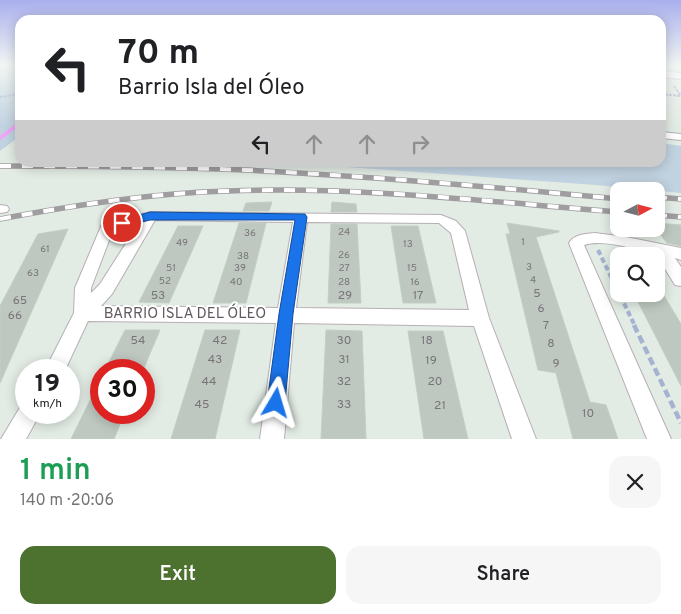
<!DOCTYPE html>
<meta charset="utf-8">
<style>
body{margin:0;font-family:Overpass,sans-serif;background:#f6f6f6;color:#202124;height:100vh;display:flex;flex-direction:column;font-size:19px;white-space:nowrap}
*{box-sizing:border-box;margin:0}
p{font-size:16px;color:#757577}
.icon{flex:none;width:28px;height:28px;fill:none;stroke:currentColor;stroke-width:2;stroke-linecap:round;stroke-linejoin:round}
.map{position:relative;height:439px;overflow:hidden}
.panel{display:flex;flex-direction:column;background:#fff;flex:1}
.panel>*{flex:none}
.banner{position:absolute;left:15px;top:15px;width:651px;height:152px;border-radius:15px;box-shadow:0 2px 12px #0003;background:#fff;color:#202124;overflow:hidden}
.needle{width:32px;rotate:83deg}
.tools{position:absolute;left:610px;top:182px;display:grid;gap:10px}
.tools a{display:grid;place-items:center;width:55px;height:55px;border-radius:10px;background:#fff;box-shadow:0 2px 12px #0003;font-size:25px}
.speed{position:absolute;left:15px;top:359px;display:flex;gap:10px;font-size:25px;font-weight:700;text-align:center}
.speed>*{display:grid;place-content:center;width:65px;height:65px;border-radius:50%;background:#fff;box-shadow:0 2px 12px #0003;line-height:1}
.speed small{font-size:12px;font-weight:400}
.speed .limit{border:8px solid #d22;background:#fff;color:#111}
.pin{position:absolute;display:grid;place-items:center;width:42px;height:42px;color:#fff;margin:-21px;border:2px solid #fff;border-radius:50%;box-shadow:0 1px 5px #0007}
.me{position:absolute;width:55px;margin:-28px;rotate:7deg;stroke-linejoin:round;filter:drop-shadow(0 0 4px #0008)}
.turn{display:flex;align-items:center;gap:18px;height:105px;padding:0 20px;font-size:22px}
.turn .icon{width:65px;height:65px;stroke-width:2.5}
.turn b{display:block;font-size:35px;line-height:42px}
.lanes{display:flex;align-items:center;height:48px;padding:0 20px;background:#0003;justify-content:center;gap:25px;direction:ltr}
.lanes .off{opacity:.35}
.round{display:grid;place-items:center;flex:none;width:52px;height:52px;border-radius:15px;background:#f6f6f6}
.overview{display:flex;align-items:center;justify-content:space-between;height:85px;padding:0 20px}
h1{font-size:30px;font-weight:600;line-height:38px;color:#1e9e55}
.button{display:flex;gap:10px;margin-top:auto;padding:10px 20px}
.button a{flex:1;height:58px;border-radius:15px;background:#4d7230;color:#fff;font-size:20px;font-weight:600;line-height:58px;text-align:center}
.button a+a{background:#f6f6f6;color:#202124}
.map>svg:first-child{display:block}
.green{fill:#c1d2e0}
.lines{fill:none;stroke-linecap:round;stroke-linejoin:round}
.stream{stroke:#eca8f5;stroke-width:4}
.building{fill:#bec7c0;stroke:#c1cfc3}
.minor-casing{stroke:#b6afb5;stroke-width:2}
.secondary-casing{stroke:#b6aeb5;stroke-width:2}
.path-far3{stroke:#a5b2d1;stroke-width:2;stroke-dasharray:3 1;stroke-linecap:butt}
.path-far2{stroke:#a5b2d1;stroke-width:3;stroke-dasharray:4.5 2.5;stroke-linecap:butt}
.path-far1{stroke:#a5b2d1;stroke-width:4;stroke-dasharray:5.5 3;stroke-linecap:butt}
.path{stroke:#a5b2d1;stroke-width:4.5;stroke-dasharray:8 4;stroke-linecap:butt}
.minor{fill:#fff;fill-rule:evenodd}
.secondary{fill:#fff;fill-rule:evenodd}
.rail-casing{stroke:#a09da0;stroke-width:5.5}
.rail{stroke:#fff;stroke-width:4;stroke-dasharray:11;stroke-linecap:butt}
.route{fill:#1a73e8;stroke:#114b97}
.labels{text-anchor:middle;stroke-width:4;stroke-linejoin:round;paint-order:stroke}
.number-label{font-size:10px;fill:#787579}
.near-number-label{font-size:12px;fill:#787579}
.near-street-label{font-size:15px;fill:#615a61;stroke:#fff}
</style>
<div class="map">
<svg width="681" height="439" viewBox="0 0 681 439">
<rect width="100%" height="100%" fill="#e2ebe4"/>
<g class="green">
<polygon points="0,65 20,65 20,136 0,151"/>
<polygon points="661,143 681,146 681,193 596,185 291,163 661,162"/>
</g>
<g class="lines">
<polyline class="stream" points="0,138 20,123"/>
</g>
<g class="building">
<polygon points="272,202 269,211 243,211 246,203"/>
<polygon points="332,202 356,204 357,212 331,212"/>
<polygon points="239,223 266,223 246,303 213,303"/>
<polygon points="507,223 559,231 559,232 536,237 590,402 606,405 618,439 573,439 556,373 538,370 506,234 510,234"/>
<polygon points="656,223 681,225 681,246 667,243 656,229"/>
<polygon points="331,224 357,224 361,303 328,303"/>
<polygon points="178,226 203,226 169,303 139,302"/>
<polygon points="391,226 418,226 436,303 403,303"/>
<polygon points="68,229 35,304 0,383 0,306 38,234"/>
<polygon points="634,294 663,294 681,324 681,386"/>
<polygon points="125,330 160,330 143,370 105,370"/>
<polygon points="205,330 240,330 215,439 171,439"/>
<polygon points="326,330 362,331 366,439 321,439"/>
<polygon points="408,331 443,331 468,439 424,439"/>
<polygon points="101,378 101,412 125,412 114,439 71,439"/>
</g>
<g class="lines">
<g class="minor-casing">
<g id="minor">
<polygon points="661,132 681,134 681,140 661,138"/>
<polygon points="0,205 7,206 9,209 7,212 0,213"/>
<path d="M151,212L441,215L456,221L465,231L489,318L536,439H512L474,326L294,323L284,439H260L276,323L88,321L65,370H45L74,313L75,288L102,224ZM155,220L293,222L278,308L101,306L112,294ZM307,222L439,223L451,233L469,310L296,308ZM139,223L100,284L91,293V288L113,230Z"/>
<path d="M595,233L626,237L681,248V260L675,258L681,267V286L675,285L659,259L661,256C640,251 605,238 584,245L671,439H647L569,243C574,234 586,234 595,233Z"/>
<polygon points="26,403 26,412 41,412 26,439 1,439 22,404"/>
</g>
</g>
<g class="secondary-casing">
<polygon id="secondary" points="661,71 681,73 681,79 661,77"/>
</g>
<g class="path-far3">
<polyline points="674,86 681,96"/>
<polyline points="661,94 680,96"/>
<polyline points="0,97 20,94"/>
</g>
<polyline class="path-far2" points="638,230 649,230 652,234"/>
<polyline class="path-far1" points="598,250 635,326"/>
<polyline class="path" points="634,325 681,423"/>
<use href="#minor" class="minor"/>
<use href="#secondary" class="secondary"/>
<g class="rail-casing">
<g id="rail">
<path d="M0,166C82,166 164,167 246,170C370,176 495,187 619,199"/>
<polyline points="656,197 681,199"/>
<polyline points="656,215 681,217"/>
<path d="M0,219C76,205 152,193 229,191C359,186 490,202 619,212"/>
</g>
</g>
<use href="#rail" class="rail"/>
</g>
<linearGradient id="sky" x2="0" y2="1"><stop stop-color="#a9afed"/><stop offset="0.52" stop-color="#f2f6f3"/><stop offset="1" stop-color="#f2f6f3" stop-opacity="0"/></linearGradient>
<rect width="681" height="126" fill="url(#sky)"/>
<polygon class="route" points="150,212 305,214 307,217 293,314 285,403 282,410 276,412 270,410 267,403 279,314 295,220 150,220 122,227 116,223 118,221"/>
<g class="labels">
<g class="number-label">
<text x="344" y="235">24</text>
<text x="250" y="236">36</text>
<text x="523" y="245">1</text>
<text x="182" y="246">49</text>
<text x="408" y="247">13</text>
<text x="45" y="252">61</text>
<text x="344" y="258">26</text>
<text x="243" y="259">38</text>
<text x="529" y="270">3</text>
<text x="171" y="271">51</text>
<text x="240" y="271">39</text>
<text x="344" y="271">27</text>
<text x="412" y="271">15</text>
<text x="33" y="276">63</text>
<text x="533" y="283">4</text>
<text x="165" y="284">52</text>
<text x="236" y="285">40</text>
<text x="344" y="285">28</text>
<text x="415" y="285">16</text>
</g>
<g class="near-number-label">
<text x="537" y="297">5</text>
<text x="158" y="299">53</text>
<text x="345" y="299">29</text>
<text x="418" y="299">17</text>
<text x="20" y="304">65</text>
<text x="541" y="312">6</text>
<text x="15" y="319">66</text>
<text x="546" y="329">7</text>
<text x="138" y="344">54</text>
<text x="220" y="344">42</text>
<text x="344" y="344">30</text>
<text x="427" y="344">18</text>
<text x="551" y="347">8</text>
<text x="215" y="363">43</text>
<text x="344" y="363">31</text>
<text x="431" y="364">19</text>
<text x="556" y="367">9</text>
<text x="209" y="385">44</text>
<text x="344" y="385">32</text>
<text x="435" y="385">20</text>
<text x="202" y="408">45</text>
<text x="344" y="408">33</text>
<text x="440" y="409">21</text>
<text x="588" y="417">10</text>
</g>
<g class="near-street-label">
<text x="185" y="318">BARRIO ISLA DEL ÓLEO</text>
</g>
</g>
</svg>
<div class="tools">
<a><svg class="needle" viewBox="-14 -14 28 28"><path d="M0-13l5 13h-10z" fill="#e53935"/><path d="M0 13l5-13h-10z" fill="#757577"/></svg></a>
<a><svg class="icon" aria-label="search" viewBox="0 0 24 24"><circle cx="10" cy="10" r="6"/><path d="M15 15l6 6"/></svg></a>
</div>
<div class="speed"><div>19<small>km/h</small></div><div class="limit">30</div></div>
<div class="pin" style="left:122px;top:223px;background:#d93025"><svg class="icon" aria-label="arrive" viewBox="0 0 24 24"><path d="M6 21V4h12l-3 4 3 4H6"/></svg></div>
<svg class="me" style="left:276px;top:403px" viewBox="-20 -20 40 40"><path d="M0-17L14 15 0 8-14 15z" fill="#1a73e8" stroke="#fff" stroke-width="4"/></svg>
<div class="banner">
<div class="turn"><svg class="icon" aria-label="left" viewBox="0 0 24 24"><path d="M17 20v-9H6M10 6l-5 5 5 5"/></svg><div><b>70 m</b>Barrio Isla del Óleo</div></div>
<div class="lanes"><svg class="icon" aria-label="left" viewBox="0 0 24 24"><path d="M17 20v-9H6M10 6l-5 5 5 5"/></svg><svg class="icon off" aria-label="ahead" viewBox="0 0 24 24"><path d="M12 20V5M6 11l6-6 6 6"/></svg><svg class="icon off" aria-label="ahead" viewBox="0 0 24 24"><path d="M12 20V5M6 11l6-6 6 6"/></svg><svg class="icon off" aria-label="right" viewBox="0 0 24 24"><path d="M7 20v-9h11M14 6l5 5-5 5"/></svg></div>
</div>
</div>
<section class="panel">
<div class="overview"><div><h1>1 min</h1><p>140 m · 20:06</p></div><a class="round"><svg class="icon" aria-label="close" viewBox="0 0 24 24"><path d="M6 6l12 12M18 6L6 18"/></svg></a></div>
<div class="button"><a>Exit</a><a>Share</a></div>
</section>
